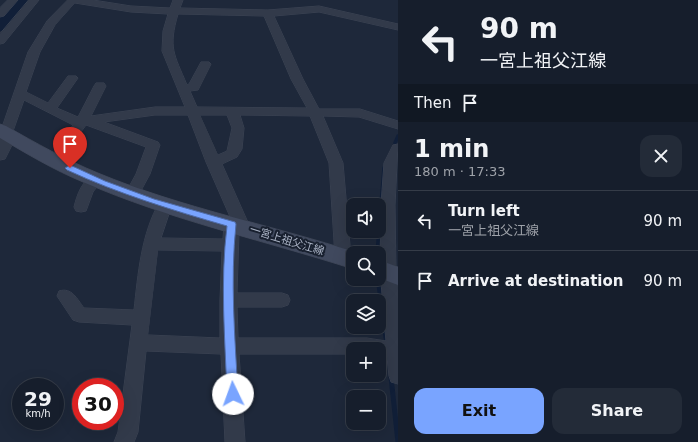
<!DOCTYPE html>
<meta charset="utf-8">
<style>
body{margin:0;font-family:"DejaVu Sans","Noto Sans JP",sans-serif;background:#232b38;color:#f1f3f6;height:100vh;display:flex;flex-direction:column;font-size:15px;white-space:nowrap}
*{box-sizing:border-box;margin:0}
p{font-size:13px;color:#9ea2a9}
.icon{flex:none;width:22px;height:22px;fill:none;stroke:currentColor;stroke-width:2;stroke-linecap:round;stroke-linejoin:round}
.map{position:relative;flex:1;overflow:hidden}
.drawer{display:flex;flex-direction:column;background:#161e2c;width:300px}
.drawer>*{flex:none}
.top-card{background:#161e2c;color:#f1f3f6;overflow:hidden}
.controls{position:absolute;left:346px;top:198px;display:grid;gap:8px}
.controls a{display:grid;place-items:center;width:40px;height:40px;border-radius:8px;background:#161e2c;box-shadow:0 4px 16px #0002,0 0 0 1px #353c48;font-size:20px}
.speed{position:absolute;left:12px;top:378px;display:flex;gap:8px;font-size:20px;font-weight:700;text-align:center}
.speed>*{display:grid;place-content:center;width:52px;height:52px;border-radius:50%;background:#161e2c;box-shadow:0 4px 16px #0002,0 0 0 1px #353c48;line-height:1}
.speed small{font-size:10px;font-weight:400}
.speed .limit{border:6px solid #d22;background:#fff;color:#111}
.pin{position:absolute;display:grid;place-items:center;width:34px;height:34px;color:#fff;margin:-41px -17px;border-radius:50% 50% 50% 0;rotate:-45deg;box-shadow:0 0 4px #0007}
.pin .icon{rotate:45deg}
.me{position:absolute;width:44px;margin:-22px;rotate:357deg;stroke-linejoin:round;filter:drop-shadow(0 0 3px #0008)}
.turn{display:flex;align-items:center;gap:14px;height:84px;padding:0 16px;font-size:18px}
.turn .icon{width:52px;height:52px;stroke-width:2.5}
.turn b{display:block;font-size:28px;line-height:34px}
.then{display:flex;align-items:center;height:38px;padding:0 16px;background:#0003;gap:8px;font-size:15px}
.round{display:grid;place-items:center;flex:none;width:42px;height:42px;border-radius:12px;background:#232b38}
.summary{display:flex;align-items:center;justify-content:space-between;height:68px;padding:0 16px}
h1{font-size:24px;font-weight:700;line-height:30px}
.button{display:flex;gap:8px;margin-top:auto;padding:8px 16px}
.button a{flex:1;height:46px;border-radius:12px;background:#79a4ff;color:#111;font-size:16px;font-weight:700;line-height:46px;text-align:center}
.button a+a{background:#232b38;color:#f1f3f6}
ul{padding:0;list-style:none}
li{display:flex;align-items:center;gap:12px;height:60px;padding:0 16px;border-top:1px solid #353c48}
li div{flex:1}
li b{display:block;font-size:15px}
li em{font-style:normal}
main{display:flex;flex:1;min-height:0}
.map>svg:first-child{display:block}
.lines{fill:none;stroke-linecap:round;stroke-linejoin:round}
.stream-far1{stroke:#111f38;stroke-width:3.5}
.stream{stroke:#111f38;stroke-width:5}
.river{fill:#111f38;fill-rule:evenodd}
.street-casing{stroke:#3c4454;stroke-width:1}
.secondary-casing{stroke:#3c4454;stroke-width:1}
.street{fill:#323a4a;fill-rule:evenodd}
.secondary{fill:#40495e;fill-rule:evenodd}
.route{fill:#79a4ff;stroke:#4f6ba6}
.labels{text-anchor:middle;stroke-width:4;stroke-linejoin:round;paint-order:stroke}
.street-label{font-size:11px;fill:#acb5c7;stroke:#18202f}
</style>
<main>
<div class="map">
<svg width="398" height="442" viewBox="0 0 398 442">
<rect width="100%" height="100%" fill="#1e283a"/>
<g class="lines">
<g class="stream-far1">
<polyline points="395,143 398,136"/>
<polyline points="379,229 384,168"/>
<polyline points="377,253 379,231"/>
</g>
<g class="stream">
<polyline points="379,285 386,338"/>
<polyline points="391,377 398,442"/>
</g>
<polygon class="river" points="12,0 28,0 6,30 0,31 0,15"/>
<g class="street-casing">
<g id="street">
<polygon points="8,0 18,0 4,16 0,17 0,8"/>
<polygon points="29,0 39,0 4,43 0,44 0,34"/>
<path d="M68,0H93L131,6L170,8L173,0H183L180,8L268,10L319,6L398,24V30L319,12L274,16L303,79L319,109H360L398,121V129L359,117L323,116L343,163L351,257L349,261L343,263L337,261L335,257L329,163L310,116L240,115L244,128L242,149L237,157L222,164L250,227L247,231L239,232L237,293H282L288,295L290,300L288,305L282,307H237L238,338H367L386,341L380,271L381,205L384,163L393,145L398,144L395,205L396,271L398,289V384L391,382L389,376L387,357L379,356V349H353V354H239L245,442H225L221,354L146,351L138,432L134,442H114L118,432L132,325L79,322L73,320L57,296L59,291C72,287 77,299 84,308L134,310C138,274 141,234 160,201L165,200L170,201L172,205L161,238L223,239L224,224L227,220L231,219L206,162L188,115H155L104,122L158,142L160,145L150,174L137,198L132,199L127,198L125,194L136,174L146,147L86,125L70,147L62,165L57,167L52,165L50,162L57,147L73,125L24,100L12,134L13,143L5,159L0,160V133L28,52L47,21ZM75,3L131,12L168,14L163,31L162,51L185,107H155L91,116L106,86L104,83H96L94,86L78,117L57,108L78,78L76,76H68L48,103L26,92L40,52L55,25ZM178,14L264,16L291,79L307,108L197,107L190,91L198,90L211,64L209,62H201L189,84L187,85C174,54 168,48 178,14ZM200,115H227L232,128L227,151L218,155ZM158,250L222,251L220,300V338L148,335Z"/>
<path d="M95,175L100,177L102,180L93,192L86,211L81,212L76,211L74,207C77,195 82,179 95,175Z"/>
</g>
</g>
<g class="secondary-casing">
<g id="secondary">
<path d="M0,124L6,126C36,143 66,160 98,173C182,208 272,225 358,253H353V269C263,240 170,220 83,182C54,170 27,154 0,138Z"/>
<polygon points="379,260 398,267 398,285 379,278"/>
</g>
</g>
<use href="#street" class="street"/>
<use href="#secondary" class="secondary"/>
</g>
<path class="route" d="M70,165L105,181L154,199L235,222L236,224C230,281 235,338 238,394L237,398L233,399L229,398L227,394C225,338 220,282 227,226C172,210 119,194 67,170L65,168Z"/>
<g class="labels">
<g class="street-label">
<text transform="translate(287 240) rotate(17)" y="4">一宮上祖父江線</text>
</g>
</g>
</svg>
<div class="controls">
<a><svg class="icon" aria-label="sound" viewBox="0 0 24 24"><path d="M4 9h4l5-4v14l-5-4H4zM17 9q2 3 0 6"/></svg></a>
<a><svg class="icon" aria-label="search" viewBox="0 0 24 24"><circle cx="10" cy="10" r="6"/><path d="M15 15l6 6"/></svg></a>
<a><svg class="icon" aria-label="layers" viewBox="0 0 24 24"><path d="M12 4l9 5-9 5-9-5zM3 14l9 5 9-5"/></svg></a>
<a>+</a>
<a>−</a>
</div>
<div class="speed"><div>29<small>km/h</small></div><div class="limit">30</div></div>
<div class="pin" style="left:70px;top:168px;background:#d93025"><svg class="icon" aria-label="arrive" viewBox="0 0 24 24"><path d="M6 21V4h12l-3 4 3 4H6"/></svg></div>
<svg class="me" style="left:233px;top:394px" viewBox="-20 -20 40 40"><circle r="19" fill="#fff"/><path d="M0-13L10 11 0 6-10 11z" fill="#79a4ff"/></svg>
</div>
<section class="drawer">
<div class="top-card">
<div class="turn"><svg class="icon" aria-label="left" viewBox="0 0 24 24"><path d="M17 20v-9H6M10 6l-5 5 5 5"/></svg><div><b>90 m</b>一宮上祖父江線</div></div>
<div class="then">Then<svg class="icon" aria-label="arrive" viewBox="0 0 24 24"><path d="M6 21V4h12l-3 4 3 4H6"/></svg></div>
</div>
<div class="summary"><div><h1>1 min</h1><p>180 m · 17:33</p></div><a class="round"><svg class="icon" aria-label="close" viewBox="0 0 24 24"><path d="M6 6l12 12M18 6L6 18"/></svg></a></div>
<ul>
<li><svg class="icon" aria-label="left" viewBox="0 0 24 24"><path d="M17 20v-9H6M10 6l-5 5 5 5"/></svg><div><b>Turn left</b><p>一宮上祖父江線</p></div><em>90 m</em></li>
<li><svg class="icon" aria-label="arrive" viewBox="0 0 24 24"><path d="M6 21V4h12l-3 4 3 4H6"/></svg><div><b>Arrive at destination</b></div><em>90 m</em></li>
</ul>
<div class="button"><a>Exit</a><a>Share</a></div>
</section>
</main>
